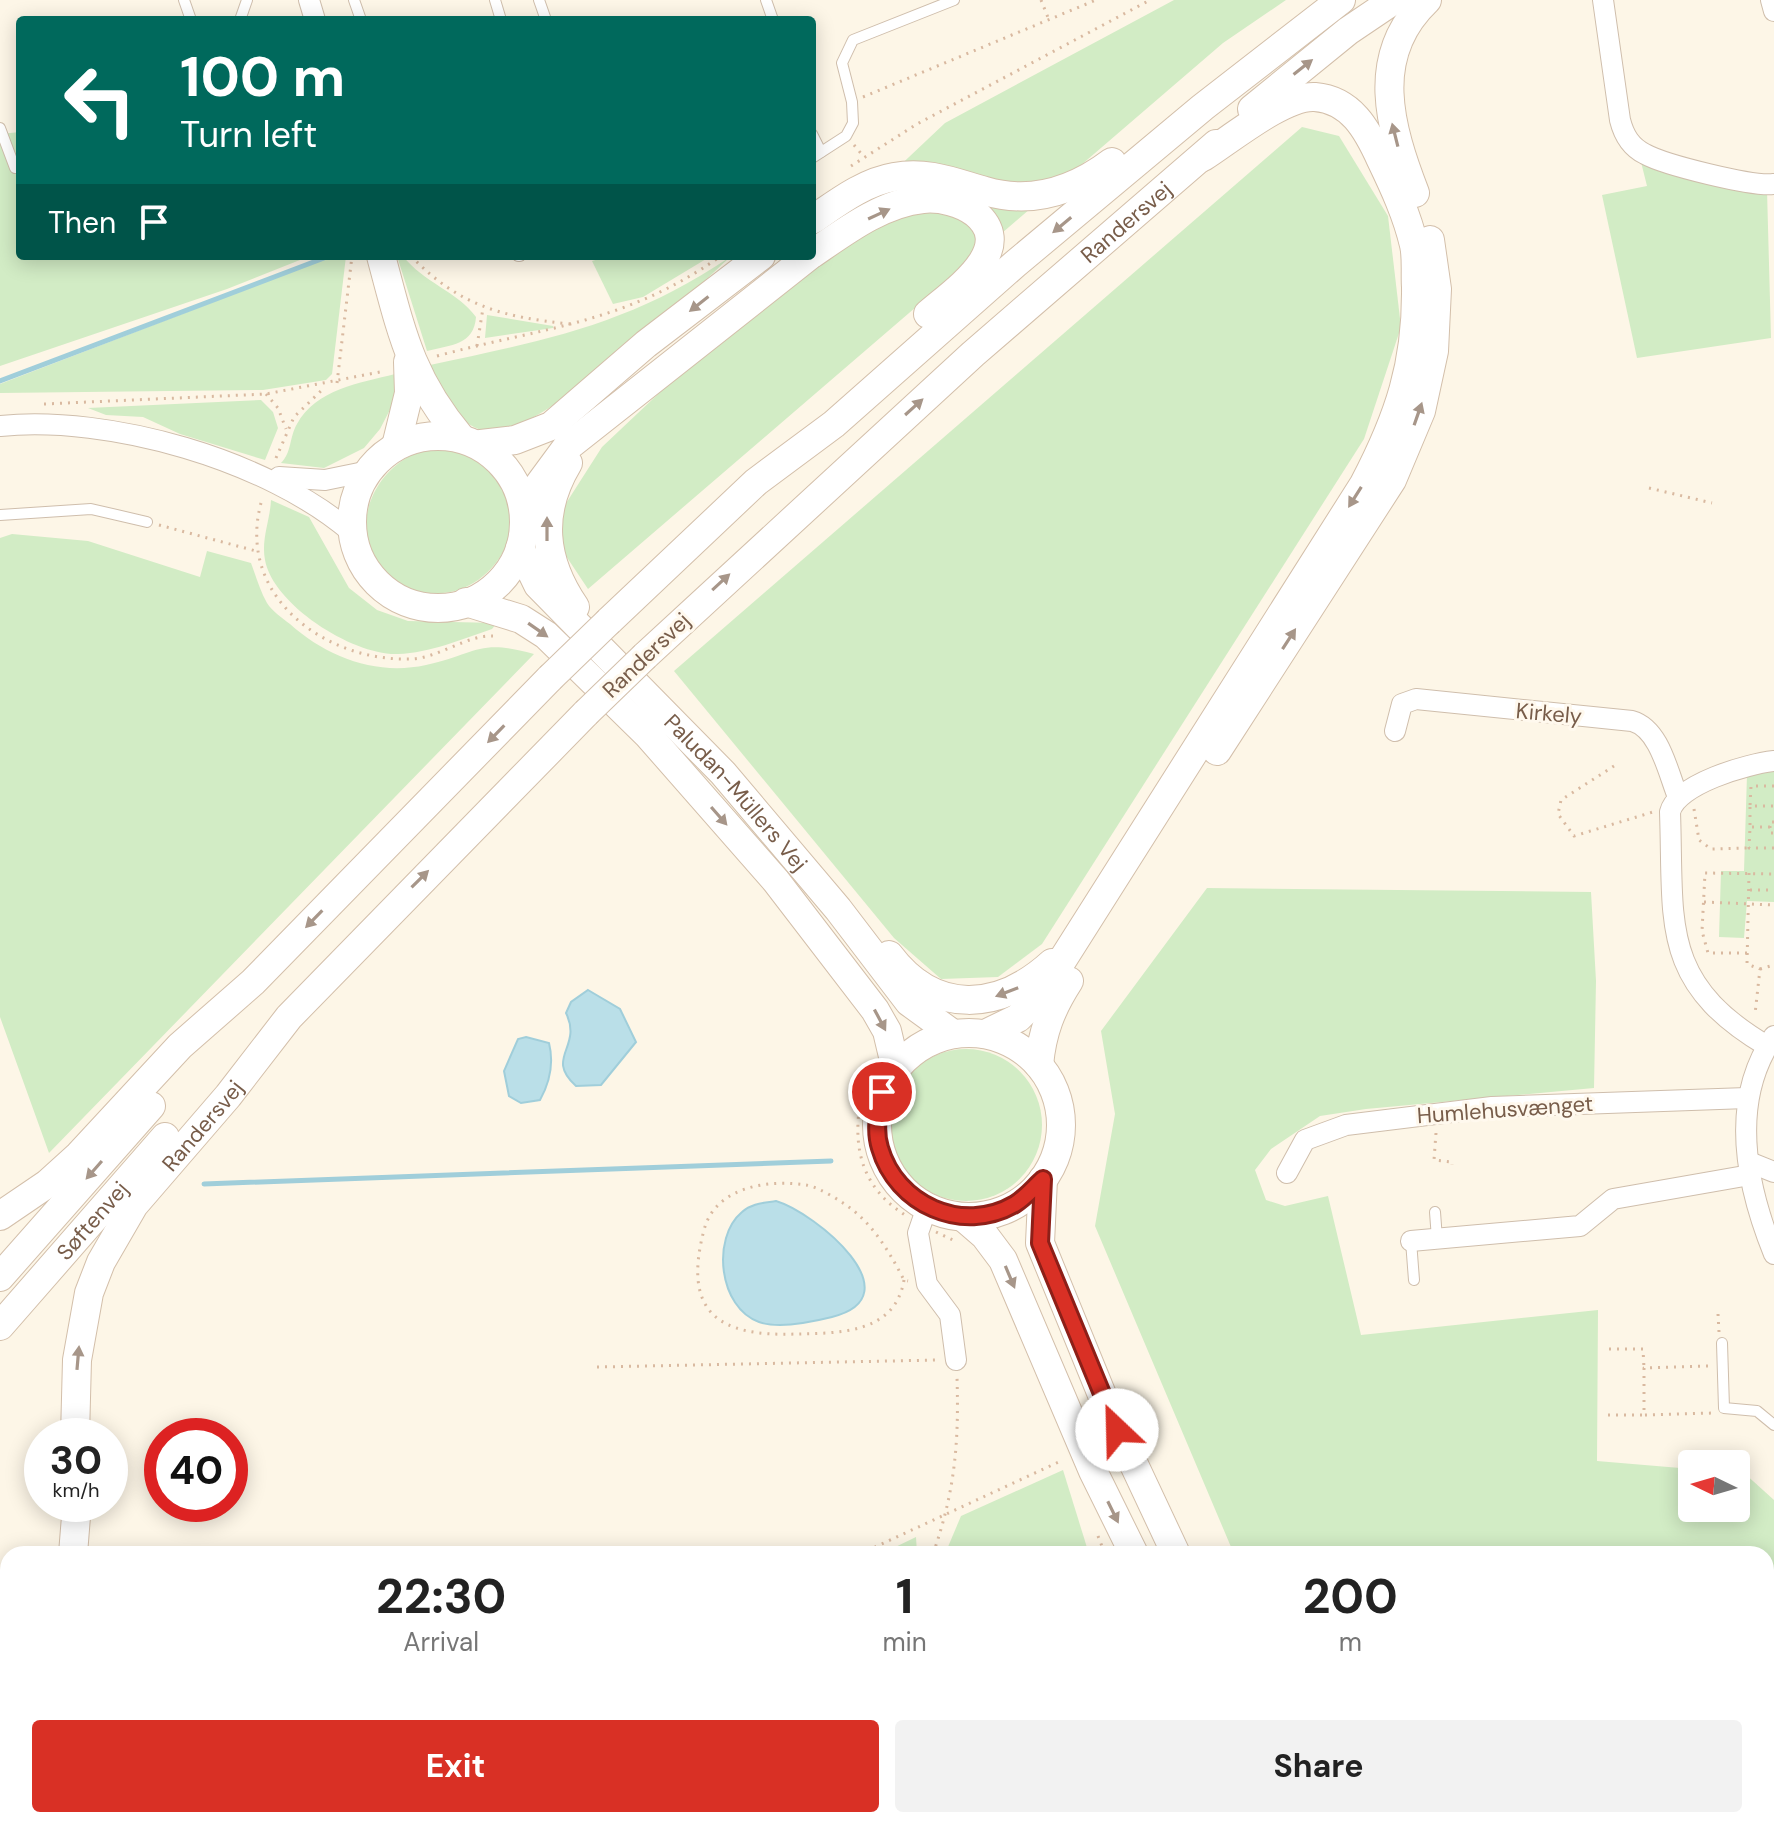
<!DOCTYPE html>
<meta charset="utf-8">
<style>
body{margin:0;font-family:"DM Sans",sans-serif;background:#f2f2f2;color:#222;height:100vh;display:flex;flex-direction:column;font-size:30px;white-space:nowrap}
*{box-sizing:border-box;margin:0}
p{font-size:26px;color:#767676}
.icon{flex:none;width:44px;height:44px;fill:none;stroke:currentColor;stroke-width:2;stroke-linecap:round;stroke-linejoin:round}
.map{position:relative;flex:1;overflow:hidden}
.side{position:absolute;left:0px;top:1546px;width:1774px;height:282px;display:flex;flex-direction:column;background:#fff;border-radius:24px 24px 0 0;box-shadow:0 4px 20px #0003}
.side>*{flex:none}
.banner{position:absolute;left:16px;top:16px;width:800px;height:244px;border-radius:8px;box-shadow:0 4px 20px #0003;background:#00695c;color:#fff;overflow:hidden}
.needle{width:52px;rotate:275deg}
.controls{position:absolute;left:1678px;top:1450px;display:grid;gap:16px}
.controls a{display:grid;place-items:center;width:72px;height:72px;border-radius:8px;background:#fff;box-shadow:0 4px 20px #0003;font-size:40px}
.speed{position:absolute;left:24px;top:1418px;display:flex;gap:16px;font-size:40px;font-weight:700;text-align:center}
.speed>*{display:grid;place-content:center;width:104px;height:104px;border-radius:50%;background:#fff;box-shadow:0 4px 20px #0003;line-height:1}
.speed small{font-size:20px;font-weight:400}
.speed .limit{border:12px solid #d22;background:#fff;color:#111}
.pin{position:absolute;display:grid;place-items:center;width:68px;height:68px;color:#fff;margin:-34px;border:4px solid #fff;border-radius:50%;box-shadow:0 2px 8px #0007}
.me{position:absolute;width:88px;margin:-44px;rotate:336deg;stroke-linejoin:round;filter:drop-shadow(0 0 6px #0008)}
.turn{display:flex;align-items:center;gap:28px;height:168px;padding:0 32px;font-size:36px}
.turn .icon{width:104px;height:104px;stroke-width:2.5}
.turn b{display:block;font-size:56px;line-height:68px}
.then{display:flex;align-items:center;height:76px;padding:0 32px;background:#0003;gap:16px;font-size:30px}
.eta{display:flex;justify-content:space-evenly;align-items:center;height:136px;text-align:center}
.eta b{font-size:48px;font-weight:700;line-height:56px}
.button{display:flex;gap:16px;margin-top:auto;padding:16px 32px}
.button a{flex:1;height:92px;border-radius:8px;background:#d93025;color:#fff;font-size:32px;font-weight:700;line-height:92px;text-align:center}
.button a+a{background:#f2f2f2;color:#222}
.map>svg:first-child{display:block}
.green{fill:#d2ecc5}
.water{fill:#badfe8;stroke:#a0ceda;stroke-width:2}
.lines{fill:none;stroke-linecap:round;stroke-linejoin:round}
.stream{stroke:#a0ceda;stroke-width:5}
.lane-casing{stroke:#cfbeac;stroke-width:12}
.street-casing{stroke:#cfbeac;stroke-width:22}
.secondary-casing{stroke:#d3bfaa;stroke-width:30}
.path{stroke:#d9b9a0;stroke-width:3;stroke-dasharray:2 6;stroke-linecap:butt}
.lane{stroke:#fff;stroke-width:10}
.street{stroke:#fff;stroke-width:20}
.secondary{stroke:#fff;stroke-width:28}
.secondary-bridge-casing{stroke:#d3bfaa;stroke-width:30;stroke-linecap:butt}
.secondary-bridge{stroke:#fff;stroke-width:28}
.oneway{fill:#a79689}
.route-casing{stroke:#8d1f18;stroke-width:20}
.route{stroke:#d93025;stroke-width:14}
.labels{text-anchor:middle;stroke-width:6;stroke-linejoin:round;paint-order:stroke}
.street-label{font-size:22px;fill:#785d4a;stroke:#fff9ee}
</style>
<div class="map">
<svg width="1774" height="1827" viewBox="0 0 1774 1827">
<rect width="100%" height="100%" fill="#fdf6e7"/>
<g class="green">
<polygon points="1174,0 1286,0 1223,43 588,589 556,541 563,508 602,447 945,123"/>
<polygon points="1302,127 1339,136 1388,216 1401,327 1364,439 1042,944 998,977 941,979 894,938 674,671"/>
<polygon points="20,132 20,256 310,256 227,289 0,366 0,134"/>
<polygon points="1640,158 1767,190 1771,338 1637,358 1602,195 1647,186"/>
<polygon points="333,256 346,256 332,374 326,380 263,390 0,393 0,384"/>
<path d="M397,256H403C423,282 458,292 476,317C474,345 451,345 427,351Z"/>
<polygon points="609,256 711,256 643,297 613,304 592,261"/>
<path d="M730,257C690,295 541,435 491,432C471,431 443,407 435,389C432,382 432,372 430,365C546,340 629,325 730,257Z"/>
<polygon points="487,315 553,326 553,328 485,338"/>
<path d="M395,374V400L380,429L364,448L324,468L281,463C292,452 289,438 297,424C316,389 360,383 395,374Z"/>
<polygon points="261,400 273,412 278,428 265,460 180,434 143,417 106,415 88,408"/>
<path d="M437,448C451,450 467,450 479,457C548,494 504,600 429,593C414,592 401,588 389,579C349,544 364,482 408,457C417,452 428,451 437,448Z"/>
<path d="M271,500L309,517L349,588L377,610L408,621L497,623L492,629C462,639 430,653 398,654C354,656 273,605 265,560C261,539 270,521 271,500Z"/>
<path d="M12,534L88,541L200,577L207,551L251,563C256,576 260,591 267,603C272,611 282,618 290,624C327,657 376,676 426,665C477,654 478,638 534,654L49,1153L0,1017V538Z"/>
<polygon points="1774,771 1774,902 1747,901 1744,938 1719,937 1721,871 1744,871 1747,775"/>
<polygon points="1207,888 1591,892 1596,981 1594,1088 1366,1109 1320,1116 1271,1149 1255,1170 1266,1200 1285,1206 1328,1196 1361,1335 1598,1310 1597,1461 1692,1469 1692,1508 1736,1508 1736,1472 1743,1472 1774,1500 1774,1687 1766,1688 1766,1554 1234,1554 1095,1226 1115,1114 1101,1031"/>
<circle cx="966" cy="1125" r="76"/>
<polygon points="1063,1470 1089,1554 945,1554 961,1516"/>
<polygon points="916,1537 917,1554 881,1554"/>
<polygon points="340,1820 774,1820 769,1827 326,1827"/>
<polygon points="828,1820 1228,1820 1232,1827 822,1827"/>
<polygon points="1395,1820 1734,1820 1734,1827 1400,1827"/>
</g>
<g class="water">
<path d="M588,990L620,1009L636,1042L601,1085L576,1086C544,1057 583,1048 566,1013L571,1002Z"/>
<path d="M526,1037L549,1043C554,1063 550,1082 540,1100L521,1103L509,1096L504,1071L518,1039Z"/>
<path d="M776,1201C816,1213 916,1296 832,1317C812,1322 779,1329 759,1322C719,1308 711,1238 742,1212C752,1203 764,1203 776,1201Z"/>
<polygon points="1770,1720 1774,1720 1774,1827 1761,1827 1762,1820 1766,1820 1766,1727"/>
</g>
<g class="lines">
<g class="stream">
<polyline points="0,381 324,258"/>
<polyline points="204,1184 831,1161"/>
</g>
<g class="lane-casing">
<g id="lane">
<polyline points="184,0 191,20"/>
<polyline points="354,0 361,20"/>
<polyline points="495,0 501,20"/>
<polyline points="539,0 546,20"/>
<polyline points="766,0 773,20"/>
<polyline points="240,20 247,0"/>
<polyline points="0,128 15,168"/>
<polyline points="812,134 821,152"/>
<polyline points="812,158 846,136 853,123 852,102 842,63 853,40 954,0"/>
<polyline points="518,256 520,256"/>
<polyline points="0,515 91,509 147,522"/>
<polyline points="1435,1212 1437,1239"/>
<polyline points="1411,1241 1414,1280"/>
<polyline points="1722,1343 1724,1408 1757,1411 1774,1425"/>
</g>
</g>
<g class="street-casing">
<g id="street">
<polyline points="309,0 315,20"/>
<path d="M1603,0L1620,120C1624,136 1631,147 1645,154C1665,165 1753,187 1774,184"/>
<polyline points="1771,0 1774,11"/>
<path d="M0,426C110,415 267,460 351,532"/>
<polyline points="279,477 325,480 369,471"/>
<path d="M1395,731L1402,704L1416,699L1632,721C1660,729 1668,773 1678,797"/>
<path d="M1774,1036C1729,1101 1746,1185 1774,1254"/>
<path d="M1767,1046C1659,982 1674,923 1670,812C1677,784 1747,764 1774,761"/>
<polyline points="1749,1162 1774,1172"/>
<polyline points="1287,1173 1305,1140 1346,1125 1492,1107 1747,1098"/>
<polyline points="927,1207 918,1233 927,1284 950,1315 956,1360"/>
<polyline points="1411,1241 1580,1226 1613,1199 1750,1175"/>
</g>
</g>
<g class="secondary-casing">
<g id="secondary">
<polyline points="1252,109 1348,31 1394,0"/>
<path d="M1415,193C1390,128 1368,56 1427,0"/>
<path d="M812,220C837,203 864,182 894,177C928,171 953,182 985,191C1032,205 1075,190 1112,162"/>
<path d="M812,254C844,232 882,203 923,199C940,197 962,203 975,213C1019,249 953,292 928,314"/>
<path d="M381,256C401,330 410,378 461,438"/>
<circle cx="438" cy="522" r="86"/>
<polyline points="481,444 515,440 551,426 646,344 761,256"/>
<polyline points="396,446 409,393 408,362"/>
<path d="M568,463C538,513 543,560 575,607"/>
<polyline points="524,505 566,448 809,256"/>
<path id="s1" d="M520,548L538,585L723,773L838,909L909,1002L953,1034"/>
<polyline points="466,602 521,619 546,635 648,735 776,881 875,1010 887,1031 896,1069"/>
<polyline points="609,621 756,482 834,424 1015,264 1203,107 1341,0"/>
<path id="s2" d="M645,656L973,354L1216,144"/>
<polyline points="1217,751 1392,480 1421,411 1434,351 1437,289 1430,240"/>
<path d="M889,955C935,1016 999,1011 1052,963"/>
<circle cx="969" cy="1125" r="92"/>
<path d="M985,1034L1018,1018L1039,997L1364,484C1399,417 1417,364 1416,287C1415,274 1417,258 1414,245C1407,215 1394,187 1381,160C1367,129 1351,100 1315,97C1284,95 1230,140 1203,157"/>
<path d="M1039,1065C1042,1032 1051,1009 1069,981"/>
<polyline points="1043,1179 1040,1243 1107,1407 1176,1554"/>
<polyline points="0,1216 47,1184 79,1155 180,1046 253,982 550,678"/>
<polyline points="963,1217 985,1236 1003,1260 1093,1471 1134,1554"/>
<polyline points="0,1277 151,1106"/>
<path id="s3" d="M0,1326L165,1137"/>
<path id="s4" d="M75,1436L77,1360L89,1293L101,1262L134,1205L228,1096L289,1017L586,713"/>
<polyline points="73,1554 77,1504"/>
<polyline points="0,1688 8,1679"/>
<polyline points="1280,1820 1284,1827"/>
<polyline points="1323,1820 1327,1827"/>
</g>
</g>
<g class="path">
<polyline points="1041,0 1049,20"/>
<polyline points="863,97 1096,0"/>
<polyline points="854,145 864,157"/>
<polyline points="851,166 917,124 1150,0"/>
<path d="M411,256C459,306 502,317 570,324"/>
<polyline points="477,346 483,308"/>
<path d="M437,356C544,327 623,324 718,258"/>
<polyline points="337,383 352,256"/>
<polyline points="266,394 278,408 286,429"/>
<polyline points="44,404 266,394 385,371"/>
<polyline points="276,458 294,417 325,387"/>
<polyline points="1649,488 1712,503"/>
<path d="M261,503C236,596 325,662 411,659C439,658 466,635 493,636"/>
<polyline points="159,525 256,551"/>
<polyline points="1614,766 1561,800 1558,814 1574,836 1653,812"/>
<polyline points="1774,786 1751,786 1750,806 1774,806"/>
<polyline points="1750,807 1750,827"/>
<polyline points="1694,809 1699,840 1711,849 1749,848"/>
<polyline points="1774,822 1770,822 1770,833 1774,833"/>
<polyline points="1770,827 1750,827 1749,848 1774,848"/>
<polyline points="1749,873 1747,964 1760,969 1755,1014"/>
<polyline points="1750,890 1774,890"/>
<polyline points="1704,902 1774,905"/>
<polyline points="1747,953 1708,953 1702,931 1705,873 1774,874"/>
<polyline points="1760,969 1774,965"/>
<path d="M870,1062C852,1121 847,1178 905,1215"/>
<polyline points="1436,1133 1434,1160 1452,1162 1452,1165"/>
<polyline points="936,1232 955,1241"/>
<path d="M904,1280C895,1334 839,1333 796,1334C719,1337 682,1313 704,1230C715,1187 768,1179 806,1185C819,1187 843,1202 854,1211C876,1229 891,1255 904,1280L908,1281"/>
<polyline points="1718,1314 1719,1332"/>
<polyline points="1609,1349 1643,1349 1644,1368"/>
<polyline points="1708,1366 1644,1368 1644,1415 1714,1413"/>
<polyline points="597,1367 938,1360"/>
<polyline points="1608,1415 1644,1415"/>
<polyline points="1098,1536 1105,1554"/>
<polyline points="860,1554 1063,1460"/>
<path d="M933,1554C955,1491 959,1443 957,1377"/>
<polyline points="1766,1691 1774,1690"/>
<polyline points="1246,1820 1250,1827"/>
<polyline points="1737,1820 1737,1827"/>
<polyline points="270,1827 285,1820"/>
<polyline points="799,1827 805,1820"/>
</g>
<use href="#lane" class="lane"/>
<use href="#street" class="street"/>
<use href="#secondary" class="secondary"/>
<g class="secondary-bridge-casing">
<g id="secondary-bridge">
<polyline points="550,678 609,621"/>
<polyline points="586,713 645,656"/>
</g>
</g>
<use href="#secondary-bridge" class="secondary-bridge"/>
</g>
<defs><path id="oneway-solid" d="M-6-.8H1V-3.2L6.5 0L1 3.2V.8H-6Z" transform="scale(2)"/></defs>
<g class="oneway">
<use href="#oneway-solid" transform="translate(1303 67) rotate(-38)"/>
<use href="#oneway-solid" transform="translate(1395 135) rotate(-104)"/>
<use href="#oneway-solid" transform="translate(879 214) rotate(-25)"/>
<use href="#oneway-solid" transform="translate(1062 225) rotate(140)"/>
<use href="#oneway-solid" transform="translate(699 304) rotate(142)"/>
<use href="#oneway-solid" transform="translate(914 407) rotate(-42)"/>
<use href="#oneway-solid" transform="translate(1418 414) rotate(-71)"/>
<use href="#oneway-solid" transform="translate(1355 497) rotate(122)"/>
<use href="#oneway-solid" transform="translate(547 529) rotate(-90)"/>
<use href="#oneway-solid" transform="translate(721 582) rotate(-43)"/>
<use href="#oneway-solid" transform="translate(538 630) rotate(35)"/>
<use href="#oneway-solid" transform="translate(1289 639) rotate(-57)"/>
<use href="#oneway-solid" transform="translate(496 734) rotate(134)"/>
<use href="#oneway-solid" transform="translate(719 816) rotate(49)"/>
<use href="#oneway-solid" transform="translate(420 879) rotate(-45)"/>
<use href="#oneway-solid" transform="translate(314 919) rotate(134)"/>
<use href="#oneway-solid" transform="translate(1007 992) rotate(159)"/>
<use href="#oneway-solid" transform="translate(880 1020) rotate(62)"/>
<use href="#oneway-solid" transform="translate(94 1170) rotate(131)"/>
<use href="#oneway-solid" transform="translate(1010 1277) rotate(67)"/>
<use href="#oneway-solid" transform="translate(78 1358) rotate(-85)"/>
<use href="#oneway-solid" transform="translate(1113 1512) rotate(64)"/>
</g>
<g class="lines">
<g class="route-casing">
<path id="route" d="M882,1092C879,1110 874,1129 880,1148C896,1204 962,1235 1015,1204C1025,1198 1034,1187 1043,1179L1040,1243L1117,1430"/>
</g>
<use href="#route" class="route"/>
</g>
<g class="labels">
<g class="street-label">
<text dy="8" stroke="none"><textPath href="#s2" startOffset="648">Randersvej</textPath></text>
<text transform="translate(646 655) rotate(-44)" y="8">Randersvej</text>
<text transform="translate(1549 713) rotate(5)" y="8">Kirkely</text>
<text dy="8" stroke="none"><textPath href="#s1" startOffset="328">Paludan-Müllers Vej</textPath></text>
<text transform="translate(1505 1109) rotate(-4)" y="8">Humlehusvænget</text>
<text dy="8" stroke="none"><textPath href="#s4" startOffset="348">Randersvej</textPath></text>
<text dy="8" stroke="none"><textPath href="#s3" startOffset="140">Søftenvej</textPath></text>
</g>
</g>
</svg>
<div class="controls">
<a><svg class="needle" viewBox="-14 -14 28 28"><path d="M0-13l5 13h-10z" fill="#e53935"/><path d="M0 13l5-13h-10z" fill="#767676"/></svg></a>
</div>
<div class="speed"><div>30<small>km/h</small></div><div class="limit">40</div></div>
<div class="pin" style="left:882px;top:1092px;background:#d93025"><svg class="icon" aria-label="arrive" viewBox="0 0 24 24"><path d="M6 21V4h12l-3 4 3 4H6"/></svg></div>
<svg class="me" style="left:1117px;top:1430px" viewBox="-20 -20 40 40"><circle r="19" fill="#fff"/><path d="M0-13L10 11 0 6-10 11z" fill="#d93025"/></svg>
<div class="banner">
<div class="turn"><svg class="icon" aria-label="left" viewBox="0 0 24 24"><path d="M17 20v-9H6M10 6l-5 5 5 5"/></svg><div><b>100 m</b>Turn left</div></div>
<div class="then">Then<svg class="icon" aria-label="arrive" viewBox="0 0 24 24"><path d="M6 21V4h12l-3 4 3 4H6"/></svg></div>
</div>
<section class="side">
<div class="eta">
<div><b>22:30</b><p>Arrival</p></div>
<div><b>1</b><p>min</p></div>
<div><b>200</b><p>m</p></div>
</div>
<div class="button"><a>Exit</a><a>Share</a></div>
</section>
</div>
